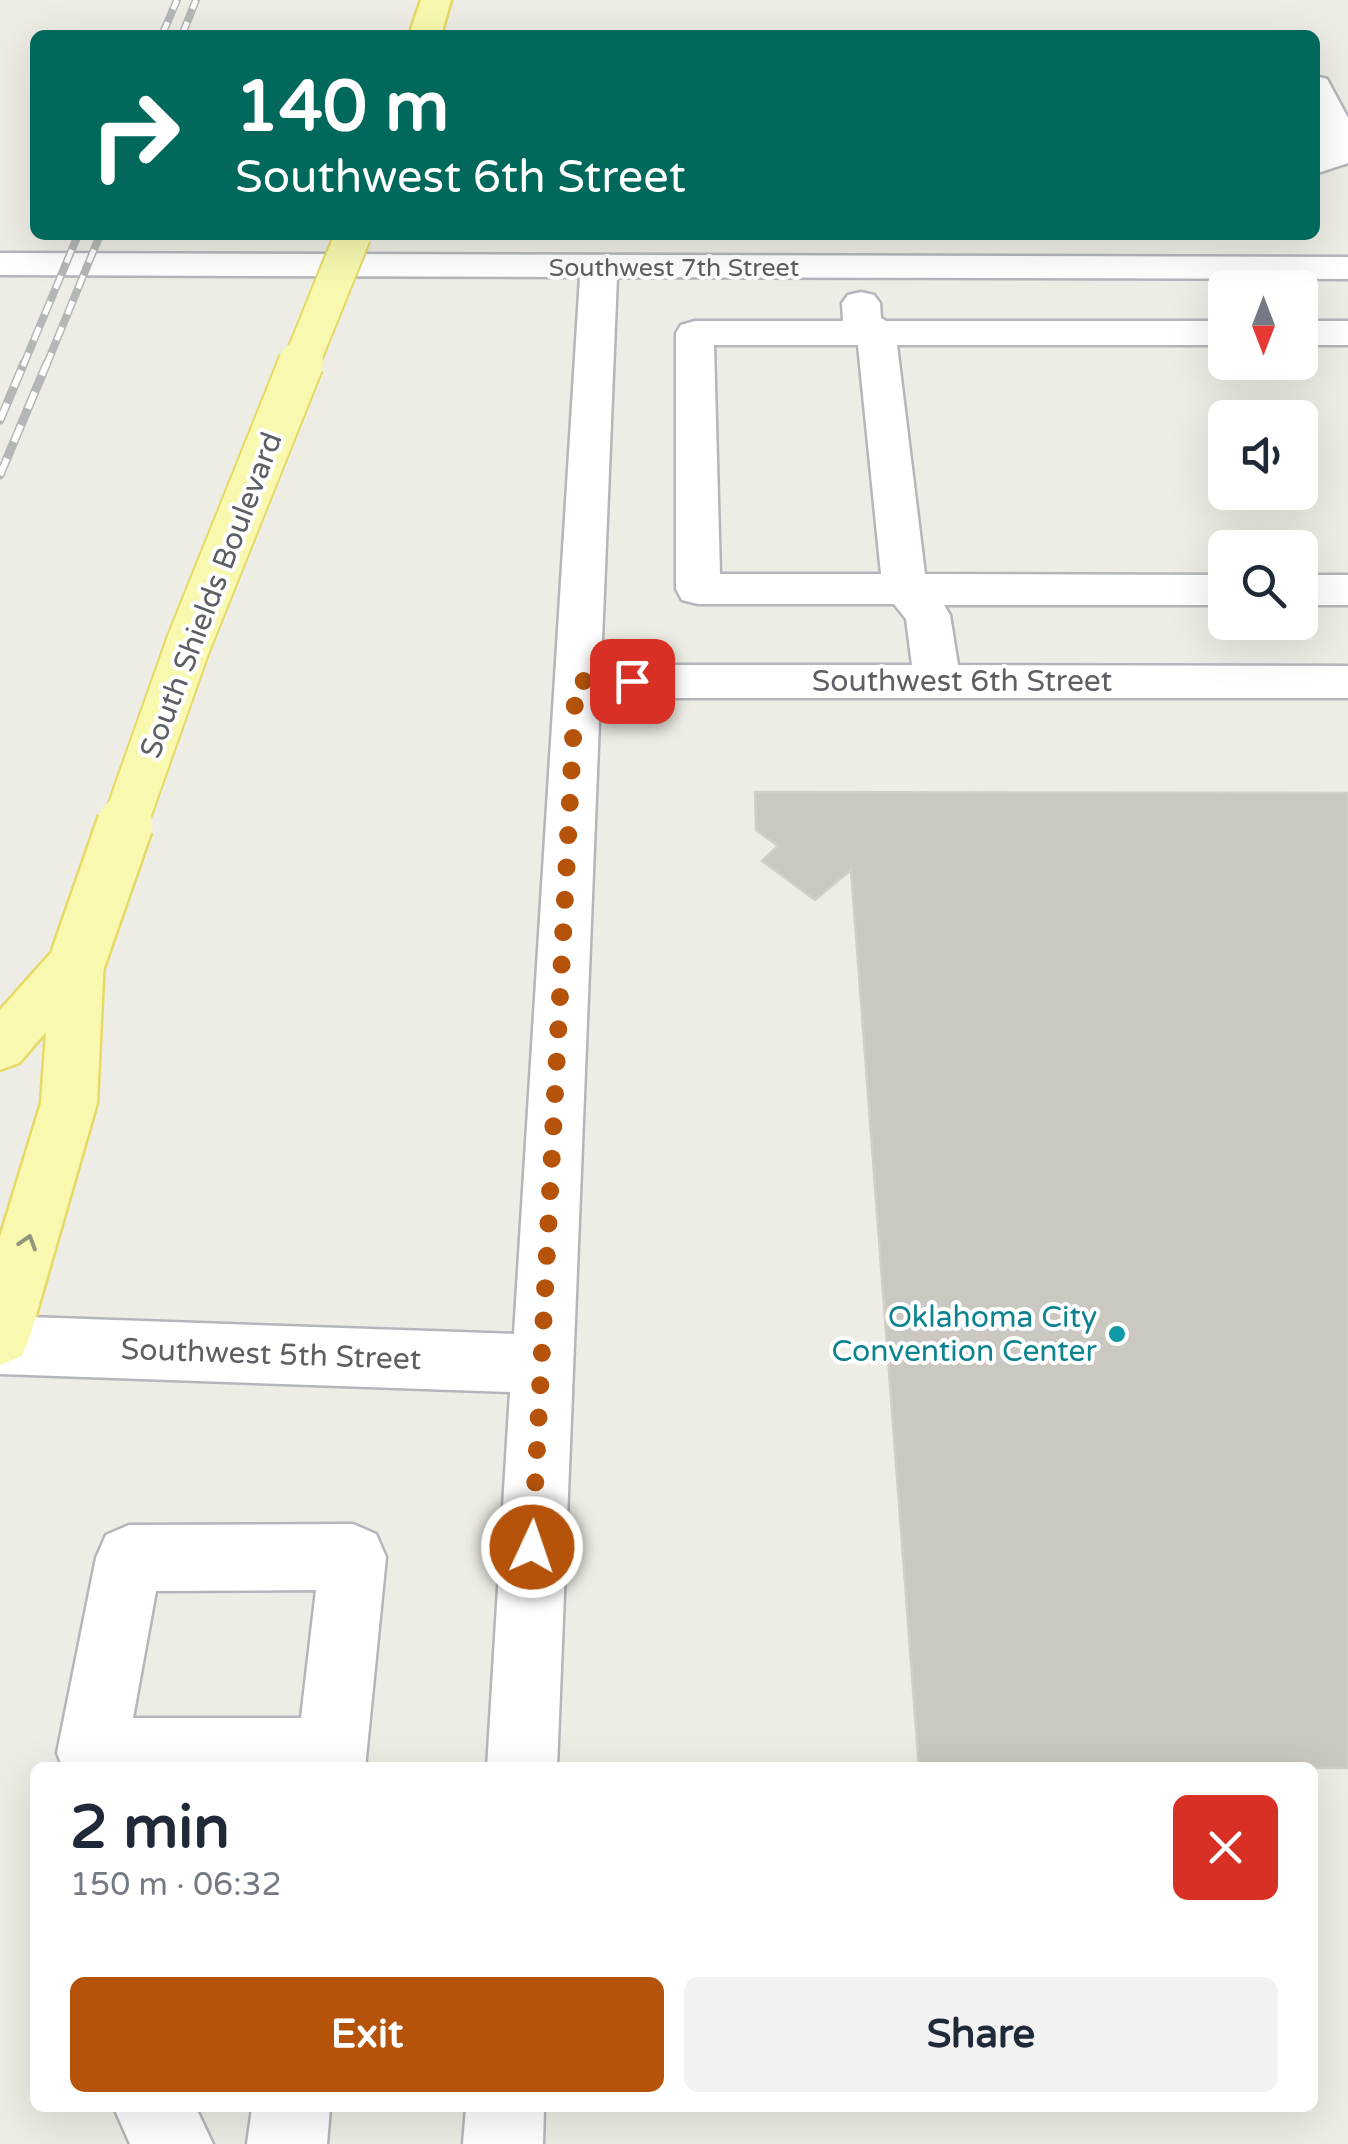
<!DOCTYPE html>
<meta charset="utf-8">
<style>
body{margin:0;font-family:"Varela Round",sans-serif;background:#f2f2f3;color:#1f2937;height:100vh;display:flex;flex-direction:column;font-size:38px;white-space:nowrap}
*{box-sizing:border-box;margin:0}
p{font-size:32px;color:#747a83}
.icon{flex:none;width:55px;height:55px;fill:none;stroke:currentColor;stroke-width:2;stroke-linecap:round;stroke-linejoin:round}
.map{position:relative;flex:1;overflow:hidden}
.panel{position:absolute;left:30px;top:1762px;width:1288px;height:350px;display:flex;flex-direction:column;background:#fff;border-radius:15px;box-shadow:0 10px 40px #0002}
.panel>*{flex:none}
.hud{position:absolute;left:30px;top:30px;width:1290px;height:210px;border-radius:15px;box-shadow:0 10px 40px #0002;background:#00695c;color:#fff;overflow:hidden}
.needle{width:65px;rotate:180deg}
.tools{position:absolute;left:1208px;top:270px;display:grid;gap:20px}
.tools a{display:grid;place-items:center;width:110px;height:110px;border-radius:15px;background:#fff;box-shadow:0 10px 40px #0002;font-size:50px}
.pin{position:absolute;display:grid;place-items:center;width:85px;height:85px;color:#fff;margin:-42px;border-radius:20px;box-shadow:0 5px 15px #0006}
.me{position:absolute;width:110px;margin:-55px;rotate:3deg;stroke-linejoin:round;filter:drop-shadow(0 0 8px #0008)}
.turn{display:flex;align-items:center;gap:35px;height:210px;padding:0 40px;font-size:45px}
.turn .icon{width:130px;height:130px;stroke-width:2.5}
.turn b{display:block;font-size:70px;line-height:85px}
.round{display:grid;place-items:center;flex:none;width:105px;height:105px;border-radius:15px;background:#f2f2f3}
.headline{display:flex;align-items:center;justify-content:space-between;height:170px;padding:0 40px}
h1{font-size:60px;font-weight:800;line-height:75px}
.primary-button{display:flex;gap:20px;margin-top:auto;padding:20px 40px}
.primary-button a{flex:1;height:115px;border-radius:15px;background:#b45309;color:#fff;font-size:40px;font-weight:800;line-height:115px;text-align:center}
.primary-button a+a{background:#f2f2f3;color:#1f2937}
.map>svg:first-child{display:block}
.building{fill:#cac8c1;stroke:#d2d0c4;stroke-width:2.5}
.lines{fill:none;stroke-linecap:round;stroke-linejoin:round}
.minor-casing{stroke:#b5b6bb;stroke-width:5}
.major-casing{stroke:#e6d966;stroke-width:5}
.minor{fill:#fff;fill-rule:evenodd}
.major{fill:#f8f9af;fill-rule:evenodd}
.rail-far1-casing{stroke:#b5b6b6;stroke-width:8}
.rail-casing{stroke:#b5b6b6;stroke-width:9}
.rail-far1{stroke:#fff;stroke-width:5;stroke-dasharray:14;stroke-linecap:butt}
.rail{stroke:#fff;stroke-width:6;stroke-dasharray:18;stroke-linecap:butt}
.major-bridge-far2-casing{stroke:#e6d966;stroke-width:39;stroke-linecap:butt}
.major-bridge-far1-casing{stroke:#e6d966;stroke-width:48;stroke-linecap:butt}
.major-bridge-casing{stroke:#e6d966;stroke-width:60;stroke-linecap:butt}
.major-bridge-far2{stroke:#f8f9af;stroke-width:35}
.major-bridge-far1{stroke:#f8f9af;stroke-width:44}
.major-bridge{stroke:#f8f9af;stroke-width:55}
.oneway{stroke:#93957e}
.route{stroke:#b45309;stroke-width:18;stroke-dasharray:0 32.4}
.culture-dot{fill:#0f9aa8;stroke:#fff;stroke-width:4}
.labels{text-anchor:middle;stroke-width:8;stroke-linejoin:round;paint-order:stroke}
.far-street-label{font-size:25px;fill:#5d5f64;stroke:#fff}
.street-label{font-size:30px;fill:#5d5f64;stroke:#fff}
.culture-label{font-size:30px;fill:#0d838f;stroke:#fff;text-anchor:end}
</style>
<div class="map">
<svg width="1348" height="2144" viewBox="0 0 1348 2144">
<rect width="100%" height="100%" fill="#eeede5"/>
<polygon class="building" points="755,792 1348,793 1348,1768 919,1768 851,870 815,900 762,861 778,846 756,830"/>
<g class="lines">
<g class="minor-casing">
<g id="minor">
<polygon points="1315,76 1327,79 1348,118 1348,163 1315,174 1315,152 1319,150"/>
<path d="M0,253L1348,257V279L617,277L601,665H912L906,619L894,604H698L682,600L676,589V333L681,325L695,321H843L842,303L848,295L861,292L874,295L880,303L881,318L886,321H1225V345H897L925,574L1225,575V605H944L950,615L958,665L1348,666V698H600L557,1768H487L510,1392L0,1374V1316L514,1334L580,277L0,275ZM714,345H858L881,574H720Z"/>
<rect x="1300" y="321" width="48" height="24"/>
<rect x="1300" y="575" width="48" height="30"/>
<path d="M353,1524L376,1534L386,1557L365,1768H63L57,1753L96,1558L106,1535L129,1525ZM316,1590L301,1718H133L156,1591Z"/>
<polygon points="114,2108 196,2108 213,2144 130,2144"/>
<polygon points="252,2108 330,2108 327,2144 247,2144"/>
<polygon points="466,2108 544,2108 543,2144 463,2144"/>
</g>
</g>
<g class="major-casing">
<g id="major">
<polygon points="421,0 451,0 441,35 409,35"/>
<polygon points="78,938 97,944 104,959 97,1103 30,1336 22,1356 0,1365 0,1237 41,1103 46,1032 19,1063 0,1070 0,1010 59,944"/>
</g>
</g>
<use href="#minor" class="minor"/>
<use href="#major" class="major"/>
<g class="rail-far1-casing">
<g id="rail-far1">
<polyline points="162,35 177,0"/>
<polyline points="182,35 196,0"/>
<polyline points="23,366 78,235"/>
<polyline points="46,366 100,235"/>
</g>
</g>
<g class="rail-casing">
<g id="rail">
<polyline points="0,420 24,363"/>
<polyline points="0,475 47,363"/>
</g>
</g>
<use href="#rail-far1" class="rail-far1"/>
<use href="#rail" class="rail"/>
<g class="major-bridge-far2-casing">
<polyline id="major-bridge-far2" points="300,366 353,235"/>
</g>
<g class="major-bridge-far1-casing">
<polyline id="major-bridge-far1" points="124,826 188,645 301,363"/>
</g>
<g class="major-bridge-casing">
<polyline id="major-bridge" points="78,959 125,824"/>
</g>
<use href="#major-bridge-far2" class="major-bridge-far2"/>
<use href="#major-bridge-far1" class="major-bridge-far1"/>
<use href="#major-bridge" class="major-bridge"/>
</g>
<defs><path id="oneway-chevron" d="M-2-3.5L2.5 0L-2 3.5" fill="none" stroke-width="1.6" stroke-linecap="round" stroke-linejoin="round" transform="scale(2.5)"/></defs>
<use class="oneway" href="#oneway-chevron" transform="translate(28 1242) rotate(-73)"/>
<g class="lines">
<polyline class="route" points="532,1547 576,681 632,681"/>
</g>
<circle class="culture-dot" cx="1117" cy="1334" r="10"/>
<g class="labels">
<g class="far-street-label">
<text x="674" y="276">Southwest 7th Street</text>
</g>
<g class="street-label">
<text transform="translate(211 595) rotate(-69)" y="10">South Shields Boulevard</text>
<text x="962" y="691">Southwest 6th Street</text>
<text transform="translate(271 1354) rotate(2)" y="10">Southwest 5th Street</text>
</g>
<g class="culture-label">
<text x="1097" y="1327">Oklahoma City<tspan x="1097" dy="34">Convention Center</tspan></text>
</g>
</g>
</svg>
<div class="tools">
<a><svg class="needle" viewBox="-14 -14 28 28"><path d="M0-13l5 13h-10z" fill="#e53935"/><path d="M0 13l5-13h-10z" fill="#747a83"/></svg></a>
<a><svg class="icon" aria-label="sound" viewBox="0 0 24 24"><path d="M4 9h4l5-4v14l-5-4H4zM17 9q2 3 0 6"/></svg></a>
<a><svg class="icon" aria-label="search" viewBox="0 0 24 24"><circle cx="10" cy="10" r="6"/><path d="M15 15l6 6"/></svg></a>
</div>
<div class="pin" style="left:632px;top:681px;background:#d93025"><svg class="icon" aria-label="arrive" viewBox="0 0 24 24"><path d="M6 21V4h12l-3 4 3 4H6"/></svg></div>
<svg class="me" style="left:532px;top:1547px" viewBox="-20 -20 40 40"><circle r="17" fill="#b45309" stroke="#fff" stroke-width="3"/><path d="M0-11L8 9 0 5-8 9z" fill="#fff"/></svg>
<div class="hud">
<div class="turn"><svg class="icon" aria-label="right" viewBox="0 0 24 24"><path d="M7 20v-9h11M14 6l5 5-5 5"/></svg><div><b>140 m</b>Southwest 6th Street</div></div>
</div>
<section class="panel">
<div class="headline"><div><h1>2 min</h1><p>150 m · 06:32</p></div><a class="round" style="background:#d93025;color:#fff"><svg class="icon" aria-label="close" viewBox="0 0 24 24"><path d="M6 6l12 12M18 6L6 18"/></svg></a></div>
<div class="primary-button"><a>Exit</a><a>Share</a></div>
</section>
</div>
